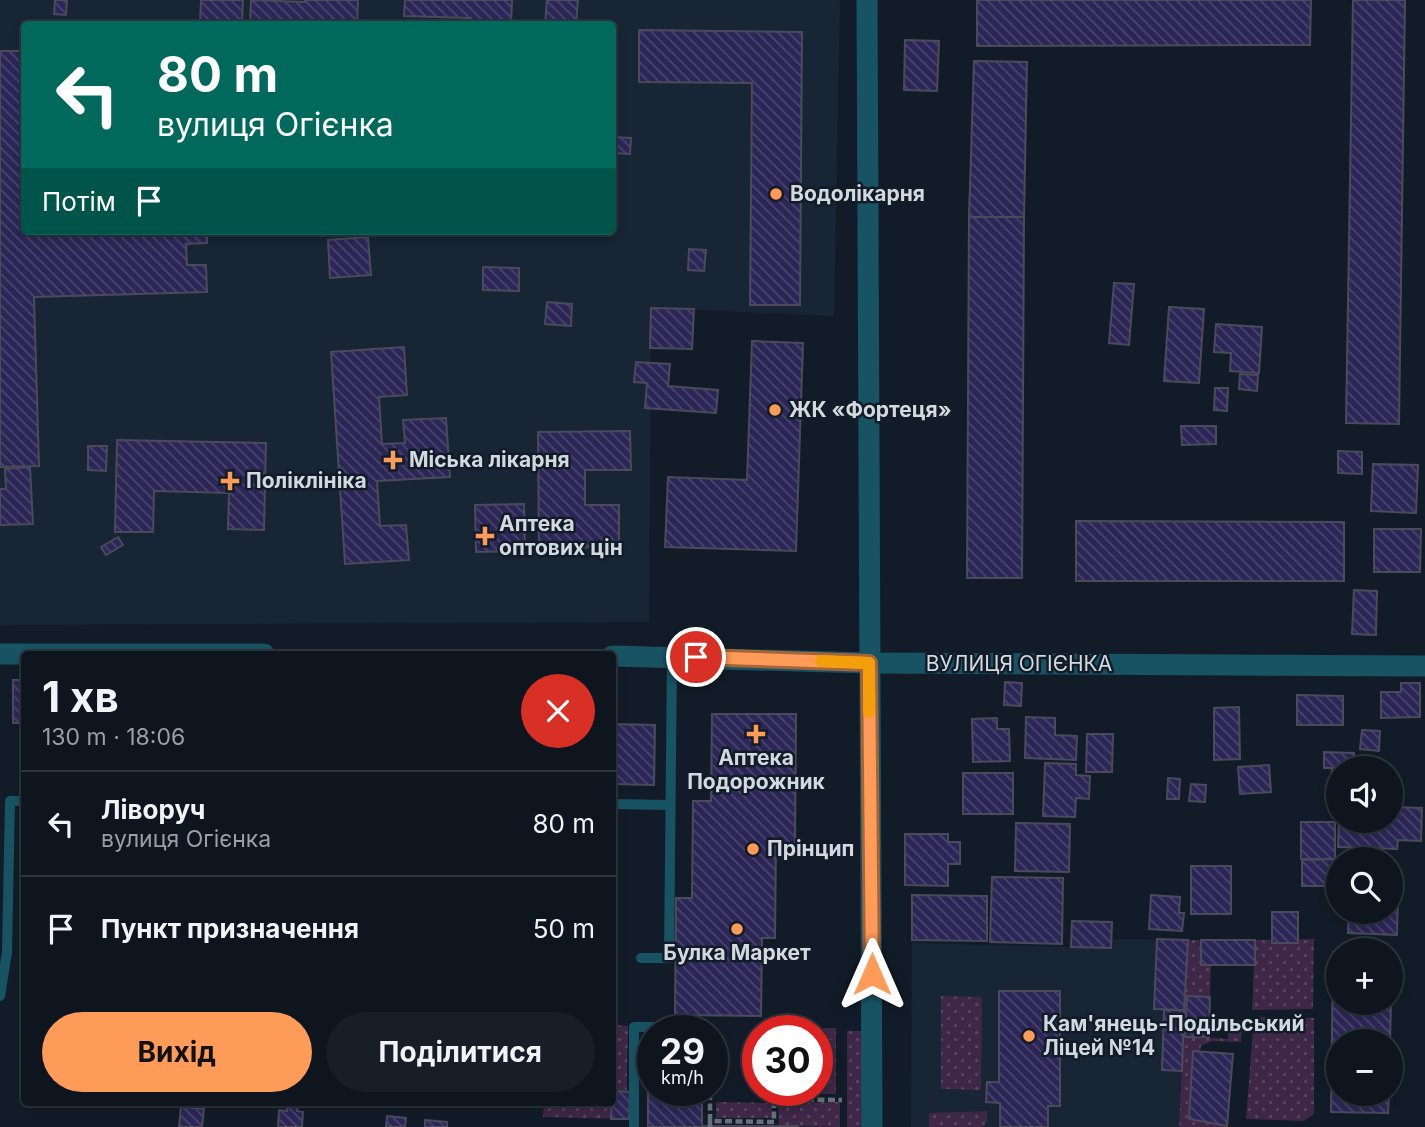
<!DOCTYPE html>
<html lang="uk">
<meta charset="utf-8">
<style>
body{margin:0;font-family:Inter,sans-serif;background:#171e27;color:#f1f3f6;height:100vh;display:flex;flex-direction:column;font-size:26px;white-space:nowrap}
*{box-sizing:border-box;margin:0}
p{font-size:23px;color:#9b9fa4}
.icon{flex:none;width:38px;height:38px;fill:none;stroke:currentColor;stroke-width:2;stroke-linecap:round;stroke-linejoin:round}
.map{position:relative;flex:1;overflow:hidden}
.panel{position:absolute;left:21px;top:651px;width:595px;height:455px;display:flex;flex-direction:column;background:#0e151e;border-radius:7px;box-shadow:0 4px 10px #0003,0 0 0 2px #2e343c}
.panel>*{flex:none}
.top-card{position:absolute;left:21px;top:21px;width:595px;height:214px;border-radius:7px;box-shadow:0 4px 10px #0003,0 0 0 2px #2e343c;background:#00695c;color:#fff;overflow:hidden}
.controls{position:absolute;left:1326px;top:756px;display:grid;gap:14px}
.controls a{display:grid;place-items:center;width:77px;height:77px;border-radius:50%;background:#0e151e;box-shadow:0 4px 10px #0003,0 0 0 2px #2e343c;font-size:35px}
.speed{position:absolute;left:637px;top:1015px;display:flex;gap:14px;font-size:35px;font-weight:700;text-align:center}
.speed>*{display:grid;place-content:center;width:91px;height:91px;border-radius:50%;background:#0e151e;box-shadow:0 4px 10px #0003,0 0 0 2px #2e343c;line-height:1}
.speed small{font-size:18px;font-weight:400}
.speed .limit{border:10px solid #d22;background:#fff;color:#111}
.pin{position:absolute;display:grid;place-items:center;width:60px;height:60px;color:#fff;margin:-30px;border:4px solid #fff;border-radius:50%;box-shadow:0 2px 7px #0007}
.me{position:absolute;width:77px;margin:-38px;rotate:0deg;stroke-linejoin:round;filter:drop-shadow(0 0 5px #0008)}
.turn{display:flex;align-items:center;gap:24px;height:147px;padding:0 21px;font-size:32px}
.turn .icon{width:91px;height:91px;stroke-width:2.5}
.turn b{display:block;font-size:49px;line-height:60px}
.then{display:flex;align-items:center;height:66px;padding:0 21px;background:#0003;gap:14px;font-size:26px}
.round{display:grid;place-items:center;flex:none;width:74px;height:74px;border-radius:37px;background:#171e27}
.headline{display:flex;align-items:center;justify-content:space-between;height:119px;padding:0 21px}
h1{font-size:42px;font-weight:700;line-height:52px}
.button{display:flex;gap:14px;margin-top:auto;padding:14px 21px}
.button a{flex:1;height:80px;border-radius:42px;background:#fe9b58;color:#111;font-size:28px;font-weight:700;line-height:80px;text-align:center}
.button a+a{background:#171e27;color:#f1f3f6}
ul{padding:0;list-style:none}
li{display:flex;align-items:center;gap:21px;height:105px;padding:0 21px;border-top:2px solid #2e343c}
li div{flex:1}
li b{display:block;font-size:26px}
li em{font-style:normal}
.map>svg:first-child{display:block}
.built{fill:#172535;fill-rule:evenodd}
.green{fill:url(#green-dots)}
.building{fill:url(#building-back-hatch);stroke:#4b4a5b;stroke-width:2}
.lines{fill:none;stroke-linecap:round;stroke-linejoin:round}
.path{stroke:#68717b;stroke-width:4.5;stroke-dasharray:7 3.5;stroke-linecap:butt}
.service{stroke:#185364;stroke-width:10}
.minor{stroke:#185364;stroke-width:21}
.route-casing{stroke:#a56539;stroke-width:18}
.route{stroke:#fe9b58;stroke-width:12}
.slow{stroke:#f59e0b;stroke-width:12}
.poi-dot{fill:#fe9b58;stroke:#121c28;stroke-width:2.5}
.labels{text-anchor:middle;stroke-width:5;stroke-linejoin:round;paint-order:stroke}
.poi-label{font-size:21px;font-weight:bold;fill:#d2d9e1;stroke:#121c28;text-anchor:start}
.street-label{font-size:21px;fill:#d2d9e1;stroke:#121c28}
</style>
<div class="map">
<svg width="1425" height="1127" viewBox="0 0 1425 1127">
<defs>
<pattern id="green-dots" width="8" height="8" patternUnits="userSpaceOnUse" patternTransform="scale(1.75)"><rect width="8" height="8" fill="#3f2747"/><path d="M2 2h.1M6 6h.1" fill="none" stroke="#5a4661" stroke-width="1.8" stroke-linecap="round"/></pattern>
<pattern id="building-back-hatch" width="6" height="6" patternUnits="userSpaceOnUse" patternTransform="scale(1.75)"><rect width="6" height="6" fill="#2c2657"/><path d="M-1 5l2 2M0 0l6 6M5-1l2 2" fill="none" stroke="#4a456f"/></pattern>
</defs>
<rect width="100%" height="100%" fill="#121c28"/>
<g class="built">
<path d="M0,0H840L834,316L651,308L649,622L0,625ZM24,24H612V231H24Z"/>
<polygon points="1111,939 1188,940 1179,1127 911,1127 912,943 1111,948"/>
</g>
<g class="green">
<polygon points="1314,939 1313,1009 1252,1010 1255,940"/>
<polygon points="1188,940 1201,940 1201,965 1211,965 1210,997 1187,996 1185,1036 1228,1039 1229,1020 1242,1021 1241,1042 1212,1041 1201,1046 1200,1051 1193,1051 1224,1121 1224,1127 1179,1127"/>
<polygon points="941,996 982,997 981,1090 941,1089"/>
<polygon points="1254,1017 1314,1018 1314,1114 1304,1121 1246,1119"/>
<polygon points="613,1025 628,1026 626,1119 543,1117 544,1103 612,1102"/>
<polygon points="823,1028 836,1028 836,1094 773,1094 773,1090 817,1090 817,1042 823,1042"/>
<rect x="847" y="1031" width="19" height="96"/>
<polygon points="716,1102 772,1103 772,1118 716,1118"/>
<polygon points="840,1102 840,1127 779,1126 778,1103"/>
<polygon points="987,1111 987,1121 983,1127 929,1127 929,1113"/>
</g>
<g class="building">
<polygon points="55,0 67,0 66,15 54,14"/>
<polygon points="201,0 243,0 242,24 200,24"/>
<polygon points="251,0 305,2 305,0 358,0 357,24 250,24"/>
<polygon points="405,0 512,0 511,24 471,24 471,18 404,16"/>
<polygon points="547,0 578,0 576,24 545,24"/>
<polygon points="977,0 1311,0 1310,45 977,46"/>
<polygon points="1353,0 1405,0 1399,424 1346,423"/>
<polygon points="639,30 802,32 800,305 750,305 752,83 639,82"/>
<polygon points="905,40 939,41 937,91 904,90"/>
<polygon points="0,51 24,51 24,231 207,231 207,243 186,244 187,265 206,265 207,292 34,297 39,466 0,467"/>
<polygon points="974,61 1027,62 1024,217 969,217"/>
<polygon points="612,137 631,138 630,154 612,153"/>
<polygon points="969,217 1024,217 1022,578 967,578"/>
<polygon points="368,237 371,275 330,278 328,240"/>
<polygon points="689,249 706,250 704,271 688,270"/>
<polygon points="483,267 519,268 519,291 483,290"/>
<polygon points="1114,283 1134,284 1129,345 1109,343"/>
<polygon points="547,302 572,304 571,326 545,324"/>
<polygon points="1169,307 1204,309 1199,383 1164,381"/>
<polygon points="651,308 694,309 692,349 650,348"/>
<polygon points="1216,324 1262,327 1259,373 1230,371 1231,353 1214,352"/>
<polygon points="752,341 803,343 796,551 665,547 668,477 747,480"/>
<polygon points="404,347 407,395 379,397 382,444 405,443 403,420 446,418 450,477 377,481 380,526 406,525 409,560 345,564 331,352"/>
<polygon points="636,362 670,364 668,386 718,390 716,413 645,408 647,383 634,382"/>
<polygon points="1240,374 1258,375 1257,391 1239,389"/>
<polygon points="1215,388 1228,388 1227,411 1214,410"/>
<polygon points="1181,426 1216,426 1216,444 1182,445"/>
<polygon points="630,431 631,470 585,470 585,505 619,505 619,547 539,548 538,432"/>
<polygon points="117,440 266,443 264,530 228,529 229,493 154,491 153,532 115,532"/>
<polygon points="88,446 107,446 106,471 88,470"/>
<polygon points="1338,451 1362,452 1362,474 1338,473"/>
<polygon points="1373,464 1418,465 1416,513 1371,511"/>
<polygon points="30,467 33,524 0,525 0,489 6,489 5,469"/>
<polygon points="524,504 525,551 476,552 475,505"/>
<polygon points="1076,521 1344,522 1344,581 1076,581"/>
<polygon points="1374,529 1421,529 1420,572 1374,572"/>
<polygon points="118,537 123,545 106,555 101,547"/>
<polygon points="1354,590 1377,591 1376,635 1352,634"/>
<rect x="13" y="680" width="11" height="43"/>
<polygon points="1005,682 1022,683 1021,706 1004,705"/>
<polygon points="1401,683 1420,683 1420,717 1381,718 1381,692 1401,692"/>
<polygon points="1297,695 1343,696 1343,725 1297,725"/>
<polygon points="1239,707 1240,759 1214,760 1214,708"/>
<polygon points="712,714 796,714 795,843 776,843 775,938 762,938 761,1016 675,1015 676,898 692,898 693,801 711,801"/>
<polygon points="1026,717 1055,718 1055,735 1077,736 1076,760 1025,758"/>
<polygon points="997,718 997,729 1009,729 1010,761 973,762 972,719"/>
<polygon points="612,724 655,725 654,785 612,784"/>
<polygon points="1362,730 1380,731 1379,751 1360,749"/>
<polygon points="1087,734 1113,734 1112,772 1086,772"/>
<polygon points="1324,752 1354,753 1354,768 1339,768 1339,788 1331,787 1332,768 1324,768"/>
<polygon points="1045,763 1076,764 1076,775 1090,776 1089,799 1076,798 1075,817 1043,816"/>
<polygon points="1269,765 1271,792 1240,794 1238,767"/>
<rect x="963" y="773" width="50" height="41"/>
<polygon points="1168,778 1180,779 1179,799 1167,799"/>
<polygon points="1191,784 1206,785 1205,802 1189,801"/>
<polygon points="1391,807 1422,808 1421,841 1398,840 1397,849 1338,847 1339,821 1391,821"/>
<rect x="1301" y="822" width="34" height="37"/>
<polygon points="1016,823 1070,824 1069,872 1015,871"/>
<polygon points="905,834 948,834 948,842 960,842 960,864 948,864 948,886 905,885"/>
<polygon points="1339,859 1339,886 1302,886 1302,860"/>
<rect x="1191" y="866" width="40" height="48"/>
<polygon points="992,877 1063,878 1062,944 990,942"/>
<polygon points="912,895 987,896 987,941 912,940"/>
<polygon points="1151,895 1180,897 1179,913 1184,913 1182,931 1149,929"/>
<polygon points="1391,897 1398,898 1397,935 1348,933 1349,912 1391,912"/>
<rect x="1272" y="912" width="26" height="31"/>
<polygon points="1072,921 1112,922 1111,948 1071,947"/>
<polygon points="1157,939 1188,940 1184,1010 1154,1009"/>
<rect x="1201" y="940" width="54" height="25"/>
<polygon points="1333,952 1339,952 1339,1003 1391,1003 1390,1041 1339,1041 1339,1094 1389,1094 1388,1113 1331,1112"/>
<polygon points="999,991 1060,991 1060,1106 1048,1106 1048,1127 1000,1127 1000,1103 986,1102 987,1082 999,1082"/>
<polygon points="1187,996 1210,997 1209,1037 1185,1037"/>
<polygon points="1164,1010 1184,1010 1182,1071 1162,1070"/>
<polygon points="648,1041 653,1041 653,1090 702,1090 702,1127 648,1127"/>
<polygon points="1193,1051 1233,1054 1227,1126 1189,1119"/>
<polygon points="612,1091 630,1092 629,1119 611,1119"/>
<polygon points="287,1102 298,1102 297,1111 303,1112 302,1127 278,1127 279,1110 287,1111"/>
<polygon points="181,1107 204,1109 202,1127 179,1127"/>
<polygon points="387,1116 406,1118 405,1127 386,1127"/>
<polygon points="425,1120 447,1122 447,1127 425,1127"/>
<rect x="702" y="1126" width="96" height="1"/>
</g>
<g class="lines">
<g class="path">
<polyline points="710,1031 710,1026"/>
<polyline points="710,1121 710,1090"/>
<polyline points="710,1127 710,1121 774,1122 774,1099 842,1100"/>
</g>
<g class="service">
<polyline points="612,804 670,805"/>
<polyline points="641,958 669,958 672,656"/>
<polyline points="0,996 7,952 10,801 24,801"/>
<polyline points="634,1127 634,1027 658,1027"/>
</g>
<g class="minor">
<polyline points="867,0 872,1127"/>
<polyline points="0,654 264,654"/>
<polyline points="612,656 869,663 1425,666"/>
</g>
</g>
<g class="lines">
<g class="route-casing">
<polyline id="route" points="696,657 869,663 872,974"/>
</g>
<use href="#route" class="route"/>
<polyline class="slow" points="821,661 869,663 869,712"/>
</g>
<g class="poi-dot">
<circle cx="776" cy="194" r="7"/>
<circle cx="775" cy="410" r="7"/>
<path d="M389.5 449.5h7v7h7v7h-7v7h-7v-7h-7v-7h7z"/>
<path d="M226.5 470.5h7v7h7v7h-7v7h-7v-7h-7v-7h7z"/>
<path d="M481.5 525.5h7v7h7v7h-7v7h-7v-7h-7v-7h7z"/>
<path d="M752.5 723.5h7v7h7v7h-7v7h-7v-7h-7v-7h7z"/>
<circle cx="753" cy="849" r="7"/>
<circle cx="737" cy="929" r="7"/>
<circle cx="1029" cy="1036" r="7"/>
</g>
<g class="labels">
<g class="poi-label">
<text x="790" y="201">Водолікарня</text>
<text x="789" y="417">ЖК «Фортеця»</text>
<text x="409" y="467">Міська лікарня</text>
<text x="246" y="488">Поліклініка</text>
<text x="499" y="531">Аптека<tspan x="499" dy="24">оптових цін</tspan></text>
<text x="756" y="765" text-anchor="middle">Аптека<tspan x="756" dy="24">Подорожник</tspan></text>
<text x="767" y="856">Прінцип</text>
<text x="737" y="960" text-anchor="middle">Булка Маркет</text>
<text x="1043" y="1031">Кам'янець-Подільський<tspan x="1043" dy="24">Ліцей №14</tspan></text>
</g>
<g class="street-label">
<text x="1019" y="671">ВУЛИЦЯ ОГІЄНКА</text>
</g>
</g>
</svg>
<div class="controls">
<a><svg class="icon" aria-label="sound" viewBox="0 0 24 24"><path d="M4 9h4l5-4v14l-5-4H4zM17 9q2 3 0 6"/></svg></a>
<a><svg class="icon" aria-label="search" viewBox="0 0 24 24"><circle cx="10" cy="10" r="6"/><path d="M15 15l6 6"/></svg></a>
<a>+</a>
<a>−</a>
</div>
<div class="speed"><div>29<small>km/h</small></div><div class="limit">30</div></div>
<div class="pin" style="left:696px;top:657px;background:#d93025"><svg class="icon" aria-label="arrive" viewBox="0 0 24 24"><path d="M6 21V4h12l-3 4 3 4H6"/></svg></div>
<svg class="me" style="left:872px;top:974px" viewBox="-20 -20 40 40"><path d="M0-17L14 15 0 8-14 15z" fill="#fe9b58" stroke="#fff" stroke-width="4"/></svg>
<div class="top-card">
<div class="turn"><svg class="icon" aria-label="left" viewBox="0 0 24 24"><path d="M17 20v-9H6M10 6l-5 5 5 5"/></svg><div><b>80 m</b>вулиця Огієнка</div></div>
<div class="then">Потім<svg class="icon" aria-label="arrive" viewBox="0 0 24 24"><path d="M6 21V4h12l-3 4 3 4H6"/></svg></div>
</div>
<section class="panel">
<div class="headline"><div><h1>1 хв</h1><p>130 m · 18:06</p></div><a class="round" style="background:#d93025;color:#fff"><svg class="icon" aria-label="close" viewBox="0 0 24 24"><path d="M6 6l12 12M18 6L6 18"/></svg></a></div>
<ul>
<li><svg class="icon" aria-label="left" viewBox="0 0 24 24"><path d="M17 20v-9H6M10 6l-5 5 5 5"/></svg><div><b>Ліворуч</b><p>вулиця Огієнка</p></div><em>80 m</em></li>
<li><svg class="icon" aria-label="arrive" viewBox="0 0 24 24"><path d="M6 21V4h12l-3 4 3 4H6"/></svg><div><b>Пункт призначення</b></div><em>50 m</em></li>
</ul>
<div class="button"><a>Вихід</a><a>Поділитися</a></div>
</section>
</div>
